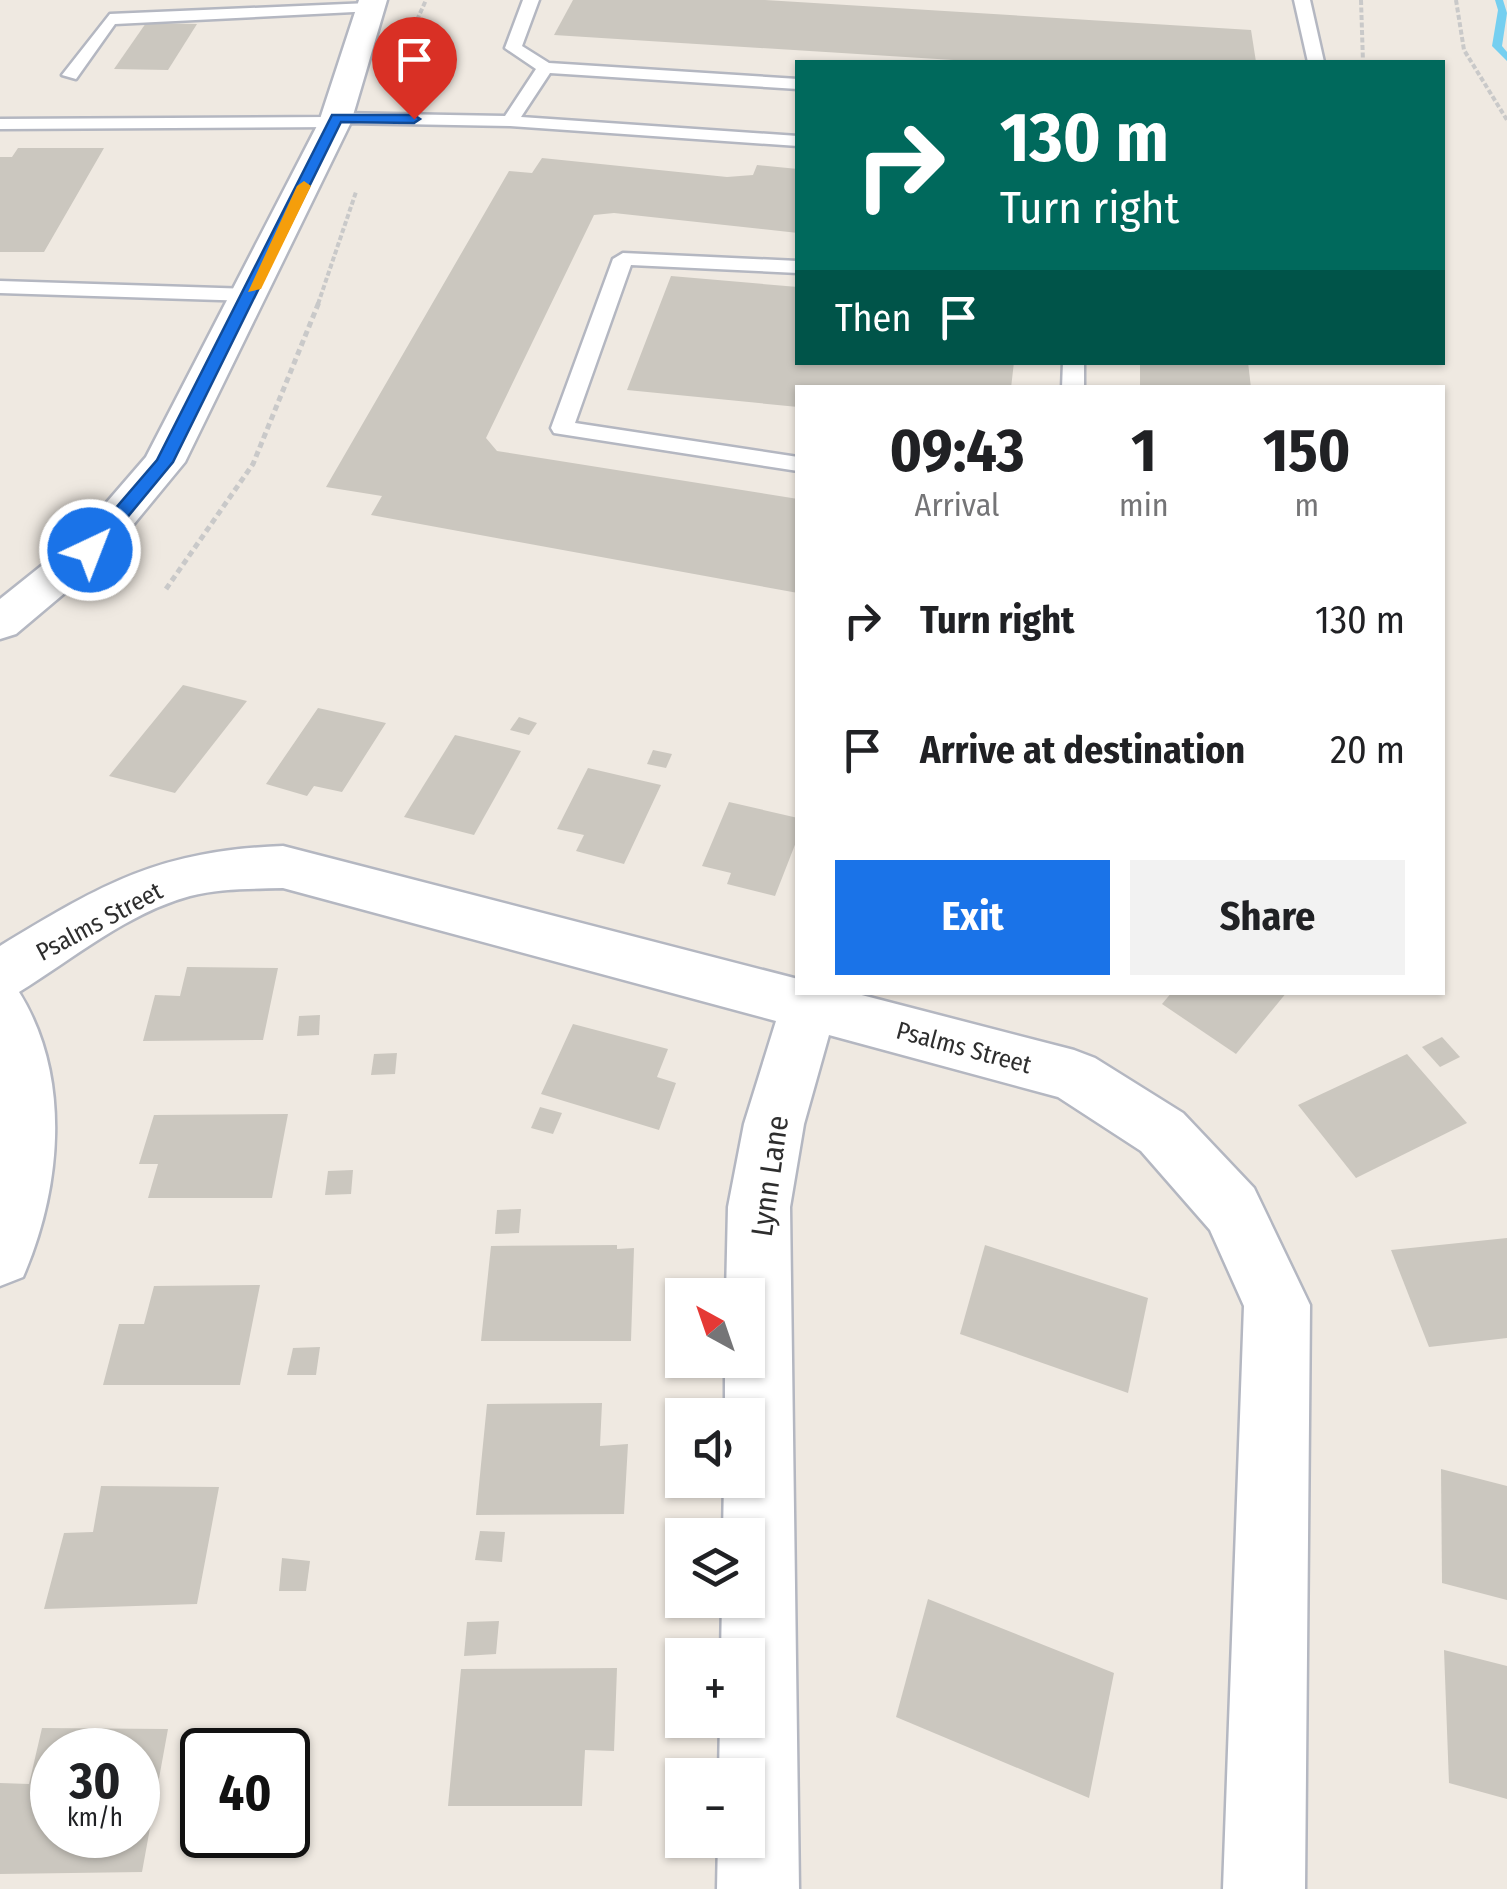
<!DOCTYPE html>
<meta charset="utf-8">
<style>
body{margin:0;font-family:"Fira Sans Condensed",sans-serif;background:#f2f2f2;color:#202124;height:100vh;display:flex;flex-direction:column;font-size:38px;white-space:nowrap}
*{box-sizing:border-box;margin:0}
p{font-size:32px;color:#757577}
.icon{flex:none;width:55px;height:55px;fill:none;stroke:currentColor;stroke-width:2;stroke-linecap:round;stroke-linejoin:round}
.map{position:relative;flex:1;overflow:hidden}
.drawer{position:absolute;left:795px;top:385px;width:650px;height:610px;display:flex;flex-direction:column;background:#fff;border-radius:0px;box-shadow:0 2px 8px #0004}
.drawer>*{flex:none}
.guide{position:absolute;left:795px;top:60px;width:650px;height:305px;border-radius:0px;box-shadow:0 2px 8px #0004;background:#00695c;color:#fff;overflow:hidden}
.needle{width:65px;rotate:320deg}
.controls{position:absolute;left:665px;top:1278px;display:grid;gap:20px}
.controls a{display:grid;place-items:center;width:100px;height:100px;border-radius:0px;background:#fff;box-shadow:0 2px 8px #0004;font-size:50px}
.speed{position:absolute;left:30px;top:1728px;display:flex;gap:20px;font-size:50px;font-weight:700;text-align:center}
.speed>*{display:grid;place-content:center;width:130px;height:130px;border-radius:50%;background:#fff;box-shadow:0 2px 8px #0004;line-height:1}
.speed small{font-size:25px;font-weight:400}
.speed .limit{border:5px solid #111;border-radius:15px;background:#fff;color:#111}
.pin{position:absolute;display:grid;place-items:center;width:85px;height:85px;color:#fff;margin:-102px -42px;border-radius:50% 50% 50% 0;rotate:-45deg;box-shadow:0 0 10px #0007}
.pin .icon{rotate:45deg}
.me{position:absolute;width:110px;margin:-55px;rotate:43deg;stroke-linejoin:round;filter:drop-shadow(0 0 8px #0008)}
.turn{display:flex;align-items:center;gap:35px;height:210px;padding:0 40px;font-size:45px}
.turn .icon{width:130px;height:130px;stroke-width:2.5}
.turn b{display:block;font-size:70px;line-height:85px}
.then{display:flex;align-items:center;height:95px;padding:0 40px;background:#0003;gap:20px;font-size:38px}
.eta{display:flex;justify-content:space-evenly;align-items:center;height:170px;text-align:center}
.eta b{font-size:60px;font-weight:700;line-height:70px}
.cta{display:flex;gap:20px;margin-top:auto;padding:20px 40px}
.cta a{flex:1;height:115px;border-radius:0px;background:#1a73e8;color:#fff;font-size:40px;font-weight:700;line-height:115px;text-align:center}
.cta a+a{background:#f2f2f2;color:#202124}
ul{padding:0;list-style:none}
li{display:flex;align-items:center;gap:30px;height:130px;padding:0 40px}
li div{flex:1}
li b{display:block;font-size:38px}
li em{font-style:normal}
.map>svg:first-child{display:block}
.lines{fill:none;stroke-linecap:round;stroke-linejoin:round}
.stream{fill:#75cff0;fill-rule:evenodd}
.building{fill:#cbc7bf;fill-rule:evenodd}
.service-casing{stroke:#b4b7c1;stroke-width:5}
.minor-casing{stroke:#b4b7c1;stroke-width:5}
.tertiary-casing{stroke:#b4b7c1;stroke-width:5}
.path-far1{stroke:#c9c9c9;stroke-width:4;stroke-dasharray:5 2.5;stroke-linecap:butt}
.path{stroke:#c9c9c9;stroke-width:5;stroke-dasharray:6 4;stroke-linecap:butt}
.service{fill:#fff;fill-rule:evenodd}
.minor{fill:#fff;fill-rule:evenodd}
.tertiary{fill:#fff;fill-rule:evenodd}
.route{fill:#1a73e8;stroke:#114b97;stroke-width:2.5}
.slow{fill:#f59e0b}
.labels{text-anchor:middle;stroke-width:8;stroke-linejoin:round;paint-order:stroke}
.street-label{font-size:25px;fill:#2e2e2e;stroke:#fff}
.near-street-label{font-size:30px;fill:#2e2e2e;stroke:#fff}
</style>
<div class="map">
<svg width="1507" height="1889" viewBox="0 0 1507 1889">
<rect width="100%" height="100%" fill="#efe9e1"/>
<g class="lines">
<polygon class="stream" points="1495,0 1503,0 1507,13 1502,46 1507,52 1507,61 1492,46 1498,10"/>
</g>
<g class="building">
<polygon points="573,0 765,0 1251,30 1256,62 985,62 554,35"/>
<polygon points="146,23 197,24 168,70 114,69"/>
<polygon points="18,148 104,148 44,252 0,252 0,157 12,157"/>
<polygon points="542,158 727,177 753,175 757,165 798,169 798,233 614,213 594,215 486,438 497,451 798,499 798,593 371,515 382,496 326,487 509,171 532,173"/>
<polygon points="671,276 798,287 798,362 1014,362 1011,388 798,388 798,407 627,390"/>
<polygon points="1140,362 1248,362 1251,388 1140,388"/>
<polygon points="183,685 247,701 175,793 109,776"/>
<polygon points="318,708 386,723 342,792 314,786 307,796 266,784"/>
<polygon points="519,717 537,723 529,735 510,730"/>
<polygon points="455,735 521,751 474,835 404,817"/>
<polygon points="653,750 672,754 666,768 647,764"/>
<polygon points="588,768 661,785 624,864 576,851 584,835 557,829"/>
<polygon points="729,802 798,818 798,837 775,896 727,884 731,873 702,866"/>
<polygon points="187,967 278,968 263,1040 143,1041 155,995 180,996"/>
<polygon points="1172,992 1287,992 1236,1054 1162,1004"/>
<polygon points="320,1015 319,1035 297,1036 299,1016"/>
<polygon points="573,1024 668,1049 657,1077 676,1083 659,1130 541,1094"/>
<polygon points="1442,1037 1460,1057 1440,1067 1422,1047"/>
<polygon points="397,1053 395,1074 371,1075 374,1054"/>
<polygon points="1407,1054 1467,1123 1356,1178 1298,1105"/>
<polygon points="540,1107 562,1113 553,1134 531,1128"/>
<polygon points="288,1114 272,1198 148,1198 158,1164 139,1164 154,1115"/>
<polygon points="353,1170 351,1194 325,1195 328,1171"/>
<polygon points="521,1209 519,1233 495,1234 497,1210"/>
<polygon points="1507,1238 1507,1338 1429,1347 1391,1250"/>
<polygon points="617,1245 617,1249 634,1248 631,1341 481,1341 491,1246"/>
<polygon points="985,1245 1148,1298 1128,1393 960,1334"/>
<polygon points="260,1285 240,1385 103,1385 119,1324 144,1324 154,1286"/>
<polygon points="320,1347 316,1375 287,1375 293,1348"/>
<polygon points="602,1403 600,1446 628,1444 624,1514 476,1515 487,1404"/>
<polygon points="1441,1469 1507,1486 1507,1600 1442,1583"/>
<polygon points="101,1486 219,1487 197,1604 44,1609 64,1533 93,1532"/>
<polygon points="480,1531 505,1532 502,1562 475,1560"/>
<polygon points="282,1558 310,1561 306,1591 279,1591"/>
<polygon points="928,1599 1114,1673 1089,1798 896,1717"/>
<polygon points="499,1621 496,1654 464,1656 467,1622"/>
<polygon points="1444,1650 1507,1666 1507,1799 1449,1783"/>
<polygon points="617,1668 614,1751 585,1750 582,1806 448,1806 461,1669"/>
<path d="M42,1728L168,1729L142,1872L0,1874V1783L29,1784ZM52,1750H138V1835H52Z"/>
</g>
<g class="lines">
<g class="service-casing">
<g id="service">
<polygon points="523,0 539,0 522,46 549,63 798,79 798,89 550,73 521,117 798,136 798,146 510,126 343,123 335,127 0,129 0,119 329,117 337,113 505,116 536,69 505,48"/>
<polygon points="1294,0 1310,0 1324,62 1308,62"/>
<polygon points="369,3 374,5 374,11 115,24 76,79 62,75 110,14"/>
<polygon points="623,253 798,261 798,273 631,265 575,423 798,457 798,471 554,433 551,428 613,259"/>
<polygon points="0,281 251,289 261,295 251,301 0,293"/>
<polygon points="1063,362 1084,362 1084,388 1062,388"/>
</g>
</g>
<g class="minor-casing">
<path id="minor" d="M283,846L798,979V992H850L1074,1050L1095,1058L1183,1113L1254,1188L1310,1305L1305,1889H1223L1244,1306L1210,1230L1141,1151L1058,1097L829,1035L804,1124L790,1207L799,1889H717L718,1840H748V1775H719L720,1720H748V1655H721L722,1600H748V1535H723L724,1480H748V1415H725V1360H748V1295H726L728,1207L744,1124L776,1021L283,888C252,889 220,888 190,896C127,913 73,959 19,992C72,1077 61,1189 23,1277L0,1286V946C104,883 158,851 283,846Z"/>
</g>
<g class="tertiary-casing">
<polygon id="tertiary" points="359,0 387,0 351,122 185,462 105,559 16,634 0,639 0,599 75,539 146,457 319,122"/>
</g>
<g class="path-far1">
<polyline points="1361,0 1363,62"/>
<polyline points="1456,0 1464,50 1507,120"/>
<polyline points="417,20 426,0"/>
<polyline points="318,304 356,192"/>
</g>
<polyline class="path" points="166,589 253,464 319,302"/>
<use href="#service" class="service"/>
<use href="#minor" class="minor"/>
<use href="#tertiary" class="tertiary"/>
</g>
<polygon class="route" points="332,115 414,115 420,119 414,123 341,122 173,462 97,554 84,554 84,545 157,460"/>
<polygon class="slow" points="304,181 311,186 261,289 248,292 297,186"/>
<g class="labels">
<g class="street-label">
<text transform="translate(99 921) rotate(-28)" y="9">Psalms Street</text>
<text transform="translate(964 1047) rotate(15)" y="9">Psalms Street</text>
</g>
<g class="near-street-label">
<text transform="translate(770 1176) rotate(-82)" y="10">Lynn Lane</text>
</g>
</g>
</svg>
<div class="controls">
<a><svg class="needle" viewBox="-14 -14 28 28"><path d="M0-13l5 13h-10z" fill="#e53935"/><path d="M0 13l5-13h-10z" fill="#757577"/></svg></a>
<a><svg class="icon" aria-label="sound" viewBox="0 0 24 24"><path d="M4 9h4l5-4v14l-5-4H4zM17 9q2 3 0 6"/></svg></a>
<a><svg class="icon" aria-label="layers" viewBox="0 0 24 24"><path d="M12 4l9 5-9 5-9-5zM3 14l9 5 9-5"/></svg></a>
<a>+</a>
<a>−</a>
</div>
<div class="speed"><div>30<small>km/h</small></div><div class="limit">40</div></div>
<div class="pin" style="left:414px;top:119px;background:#d93025"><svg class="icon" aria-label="arrive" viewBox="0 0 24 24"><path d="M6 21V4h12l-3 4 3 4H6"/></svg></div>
<svg class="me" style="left:90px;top:550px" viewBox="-20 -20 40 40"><circle r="17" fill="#1a73e8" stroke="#fff" stroke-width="3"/><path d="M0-11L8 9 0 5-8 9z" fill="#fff"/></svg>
<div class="guide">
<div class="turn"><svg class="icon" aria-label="right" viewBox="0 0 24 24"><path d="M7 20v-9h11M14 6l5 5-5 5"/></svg><div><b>130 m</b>Turn right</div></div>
<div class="then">Then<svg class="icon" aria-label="arrive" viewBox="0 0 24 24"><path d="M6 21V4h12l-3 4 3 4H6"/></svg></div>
</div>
<section class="drawer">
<div class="eta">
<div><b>09:43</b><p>Arrival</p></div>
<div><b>1</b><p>min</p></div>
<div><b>150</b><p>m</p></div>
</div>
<ul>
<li><svg class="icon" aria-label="right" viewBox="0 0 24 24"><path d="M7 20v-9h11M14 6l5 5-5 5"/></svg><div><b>Turn right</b></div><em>130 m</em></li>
<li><svg class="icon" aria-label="arrive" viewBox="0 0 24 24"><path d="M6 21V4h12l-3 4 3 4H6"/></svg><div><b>Arrive at destination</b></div><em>20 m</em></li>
</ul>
<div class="cta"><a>Exit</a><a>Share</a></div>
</section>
</div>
